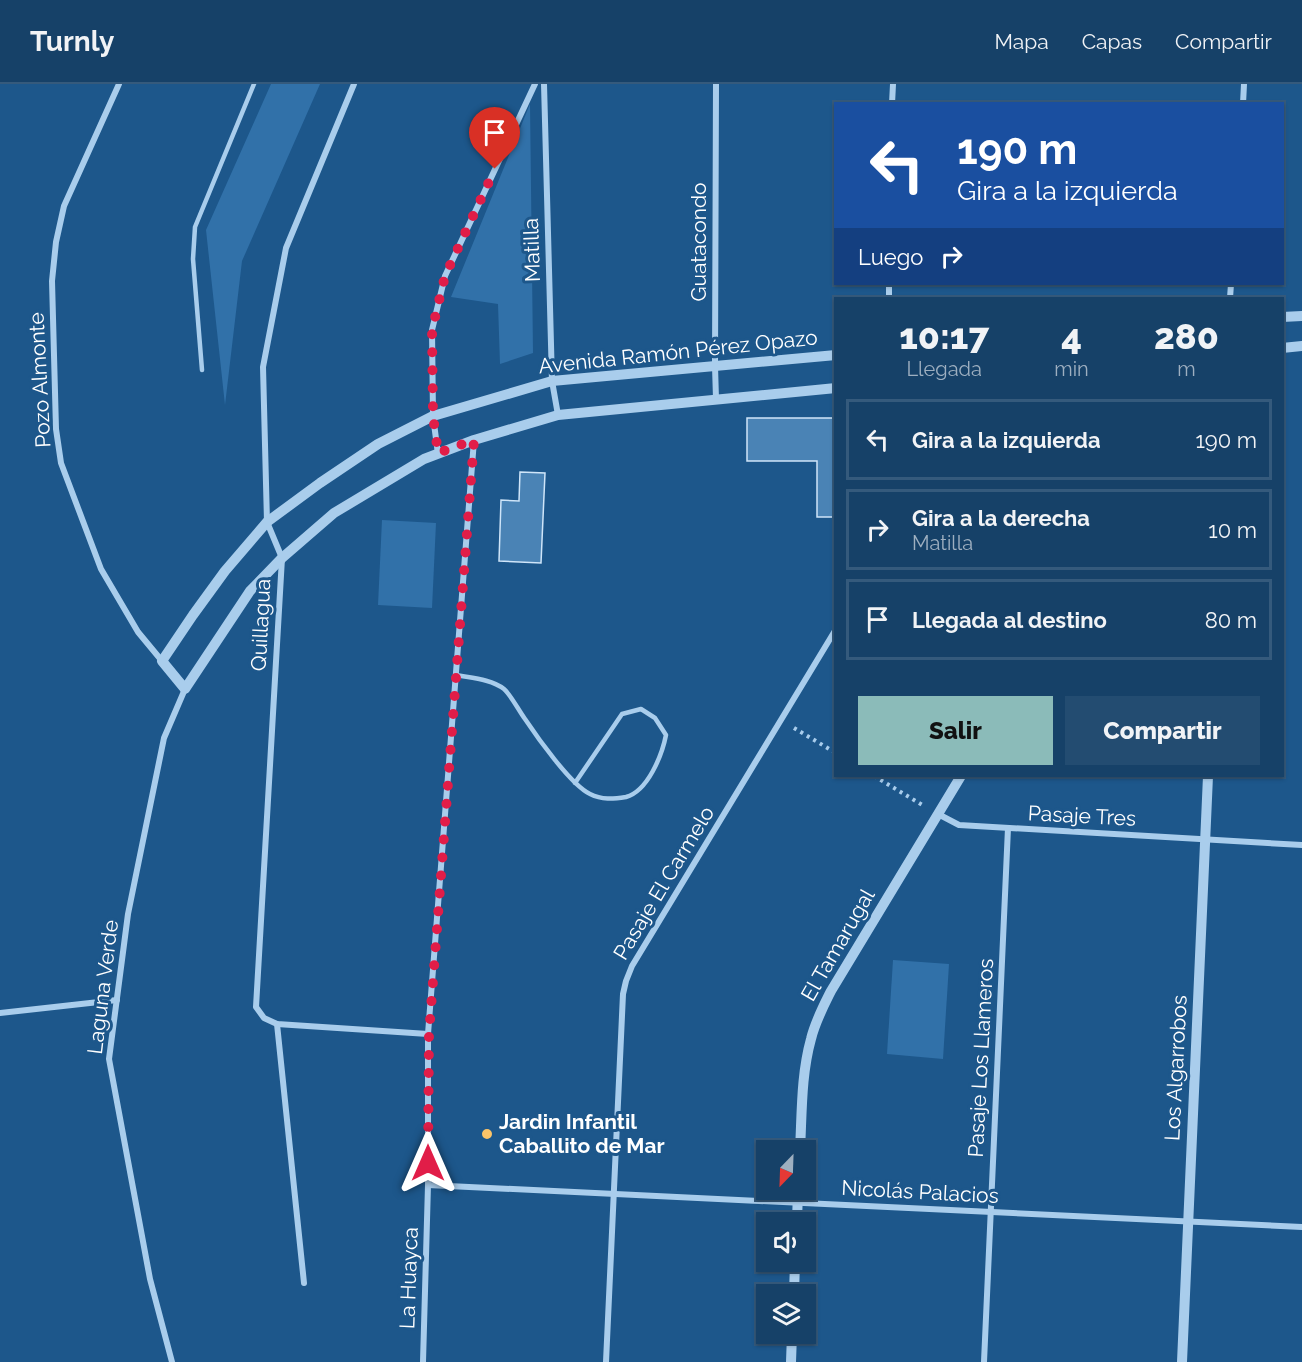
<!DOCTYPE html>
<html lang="es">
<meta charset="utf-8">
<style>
body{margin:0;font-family:Raleway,sans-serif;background:#234c71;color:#f1f3f6;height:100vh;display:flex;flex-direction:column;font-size:22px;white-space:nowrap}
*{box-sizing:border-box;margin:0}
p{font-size:20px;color:#9eafc0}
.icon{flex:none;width:33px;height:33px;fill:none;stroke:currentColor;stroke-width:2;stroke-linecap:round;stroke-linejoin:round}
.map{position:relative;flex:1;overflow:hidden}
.sheet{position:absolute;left:834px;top:213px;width:450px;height:480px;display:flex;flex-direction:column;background:#164168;border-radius:0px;box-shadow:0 2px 4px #0004,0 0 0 2px #355a7c}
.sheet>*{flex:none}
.banner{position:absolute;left:834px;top:18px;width:450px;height:183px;border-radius:0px;box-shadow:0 2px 4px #0004,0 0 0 2px #355a7c;background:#1a4fa0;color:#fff;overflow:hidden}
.needle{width:39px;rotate:203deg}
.tools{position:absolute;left:756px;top:1056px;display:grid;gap:12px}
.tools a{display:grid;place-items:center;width:60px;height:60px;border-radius:0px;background:#164168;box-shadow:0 2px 4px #0004,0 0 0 2px #355a7c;font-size:30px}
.pin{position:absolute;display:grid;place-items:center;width:51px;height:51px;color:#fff;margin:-62px -26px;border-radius:50% 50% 50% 0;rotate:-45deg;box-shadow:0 0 6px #0007}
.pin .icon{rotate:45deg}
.me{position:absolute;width:66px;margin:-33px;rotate:0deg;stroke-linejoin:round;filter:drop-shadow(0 0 4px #0008)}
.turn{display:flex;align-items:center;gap:21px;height:126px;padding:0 24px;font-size:27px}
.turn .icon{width:78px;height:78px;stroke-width:2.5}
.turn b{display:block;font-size:42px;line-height:51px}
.then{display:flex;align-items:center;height:57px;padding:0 24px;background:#0003;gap:12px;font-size:22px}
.eta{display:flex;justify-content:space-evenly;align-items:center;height:102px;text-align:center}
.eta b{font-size:36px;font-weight:800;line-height:42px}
.primary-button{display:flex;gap:12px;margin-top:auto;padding:12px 24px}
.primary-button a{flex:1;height:69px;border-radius:0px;background:#8bbbb9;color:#111;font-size:24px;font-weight:800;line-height:69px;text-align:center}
.primary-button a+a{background:#234c71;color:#f1f3f6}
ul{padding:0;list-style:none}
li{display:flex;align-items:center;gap:18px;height:81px;margin:0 12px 9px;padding:0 12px;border:3px solid #355a7c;border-radius:0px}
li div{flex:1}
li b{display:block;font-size:22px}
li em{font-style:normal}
header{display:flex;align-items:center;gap:36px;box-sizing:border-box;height:84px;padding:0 30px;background:#164168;border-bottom:2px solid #355a7c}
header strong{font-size:28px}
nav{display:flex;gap:33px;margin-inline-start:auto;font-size:21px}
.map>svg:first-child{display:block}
.green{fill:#3171a9}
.building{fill:#4a83b5;stroke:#cfe5f9;stroke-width:1.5}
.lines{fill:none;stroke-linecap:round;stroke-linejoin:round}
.path{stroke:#a9cdec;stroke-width:4;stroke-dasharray:3 4.5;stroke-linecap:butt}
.service{stroke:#a9cdec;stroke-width:4.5}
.minor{stroke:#a9cdec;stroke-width:6}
.tertiary{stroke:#a9cdec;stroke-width:10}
.route{stroke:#e11d48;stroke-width:10;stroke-dasharray:0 18}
.poi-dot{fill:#fcc468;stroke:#1d578b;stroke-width:2}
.labels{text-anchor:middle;stroke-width:6;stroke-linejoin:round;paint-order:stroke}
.street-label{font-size:21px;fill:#fff;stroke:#1d578b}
.poi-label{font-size:21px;font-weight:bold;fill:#fff;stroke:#1d578b;text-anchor:start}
</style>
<header>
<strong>Turnly</strong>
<nav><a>Mapa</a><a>Capas</a><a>Compartir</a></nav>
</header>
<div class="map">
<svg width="1302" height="1278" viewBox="0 0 1302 1278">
<rect width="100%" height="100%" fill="#1d578b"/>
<g class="green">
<polygon points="271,0 320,0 242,177 225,321 206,146"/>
<polygon points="530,20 533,269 500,280 498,220 451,213"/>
<polygon points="382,436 436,439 432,524 378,521"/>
<polygon points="893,876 949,880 943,975 887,970"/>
</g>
<g class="building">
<polygon points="747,334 836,334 836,433 817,433 817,377 747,377"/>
<polygon points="520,388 545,389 541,479 499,477 501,416 519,417"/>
</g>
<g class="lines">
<g class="path">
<polyline points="794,644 836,669"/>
<polyline points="874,692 924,722"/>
</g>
<g class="service">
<polyline points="202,286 193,175 195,143 254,0"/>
<path d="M456,591C471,594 491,595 504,605C511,611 519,627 525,635C537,653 571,701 590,710C602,716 613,715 626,713C648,707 662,671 666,651L655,634L641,625L622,630L575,699"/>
</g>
<g class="minor">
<polyline points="119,0 64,122 56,158 52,197 56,345 61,379 101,485 138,548 162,577"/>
<polyline points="354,0 286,164 263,283 267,438 282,474 256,923 264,934 277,940 428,950"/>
<polyline points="544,0 552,297 558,331"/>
<polyline points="716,0 715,282 716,315"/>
<polyline points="892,20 893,0"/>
<polyline points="1243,20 1244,0"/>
<polyline points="889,214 889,200"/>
<polyline points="1230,214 1231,200"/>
<polyline points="438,370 433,332 432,246 445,192 535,0"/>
<polyline points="938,730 959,741 1302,761"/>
<polyline points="0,929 117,916"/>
<polyline points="277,940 304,1199"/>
<polyline points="428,1101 1302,1143"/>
<polyline points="172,1278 150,1195 109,975 128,830 164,654 185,605"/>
<polyline points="423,1278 428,1101 428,950 474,356"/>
<polyline points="606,1278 623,910 626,897 632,882 836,545"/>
<polyline points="984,1278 1008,744"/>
</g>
<g class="tertiary">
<polyline points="1282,233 1302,232"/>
<polyline points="1282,264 1302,262"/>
<polyline points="836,271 552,297 433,332 378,360 320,399 267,438 225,487 193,531 162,577 185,605 250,507 282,474 334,429 424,375 474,356 558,331 836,304"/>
<path d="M800,1066C802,1029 801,991 811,955C815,938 823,923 831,907L961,692"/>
<polyline points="797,1138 798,1106"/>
<polyline points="794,1210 795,1178"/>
<polyline points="791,1278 792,1250"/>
<polyline points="1182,1278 1208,692"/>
</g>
</g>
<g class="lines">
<polyline class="route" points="428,1079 429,950 474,356 438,369 433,332 432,246 445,192 495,85"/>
</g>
<circle class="poi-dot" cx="487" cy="1050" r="6"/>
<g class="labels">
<g class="street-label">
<text transform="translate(699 158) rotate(-90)" y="7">Guatacondo</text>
<text transform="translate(532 166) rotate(-92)" y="7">Matilla</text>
<text transform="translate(678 268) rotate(-6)" y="7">Avenida Ramón Pérez Opazo</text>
<text transform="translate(40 296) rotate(-93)" y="7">Pozo Almonte</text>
<text transform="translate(261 541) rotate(-87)" y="7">Quillagua</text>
<text transform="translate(1082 732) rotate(3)" y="7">Pasaje Tres</text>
<text transform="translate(664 799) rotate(-59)" y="7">Pasaje El Carmelo</text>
<text transform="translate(838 861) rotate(-60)" y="7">El Tamarugal</text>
<text transform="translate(103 903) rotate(-83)" y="7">Laguna Verde</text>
<text transform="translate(981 974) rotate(-87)" y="7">Pasaje Los Llameros</text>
<text transform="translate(1176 984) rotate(-87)" y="7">Los Algarrobos</text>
<text transform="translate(920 1108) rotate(3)" y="7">Nicolás Palacios</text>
<text transform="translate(409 1194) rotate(-88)" y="7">La Huayca</text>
</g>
<g class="poi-label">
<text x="499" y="1045">Jardin Infantil<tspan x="499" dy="24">Caballito de Mar</tspan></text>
</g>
</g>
</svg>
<div class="tools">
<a><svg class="needle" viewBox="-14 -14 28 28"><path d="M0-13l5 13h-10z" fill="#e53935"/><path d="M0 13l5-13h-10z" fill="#9eafc0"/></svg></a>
<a><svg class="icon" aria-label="sound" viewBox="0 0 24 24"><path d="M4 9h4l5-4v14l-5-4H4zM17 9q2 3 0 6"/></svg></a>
<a><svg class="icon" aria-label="layers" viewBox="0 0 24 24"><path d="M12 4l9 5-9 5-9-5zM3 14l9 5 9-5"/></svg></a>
</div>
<div class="pin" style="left:495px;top:85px;background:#d93025"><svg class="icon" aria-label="arrive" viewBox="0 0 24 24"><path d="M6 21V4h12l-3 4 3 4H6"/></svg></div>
<svg class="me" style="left:428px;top:1079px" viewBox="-20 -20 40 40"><path d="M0-17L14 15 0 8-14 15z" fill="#e11d48" stroke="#fff" stroke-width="4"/></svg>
<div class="banner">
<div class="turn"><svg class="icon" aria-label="left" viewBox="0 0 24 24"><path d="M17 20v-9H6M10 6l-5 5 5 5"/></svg><div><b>190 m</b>Gira a la izquierda</div></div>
<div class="then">Luego<svg class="icon" aria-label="right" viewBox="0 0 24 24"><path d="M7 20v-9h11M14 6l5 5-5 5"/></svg></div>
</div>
<section class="sheet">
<div class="eta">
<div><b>10:17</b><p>Llegada</p></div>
<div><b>4</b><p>min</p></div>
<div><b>280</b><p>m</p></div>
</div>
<ul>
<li><svg class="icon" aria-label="left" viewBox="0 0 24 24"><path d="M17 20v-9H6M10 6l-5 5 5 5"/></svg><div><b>Gira a la izquierda</b></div><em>190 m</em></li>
<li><svg class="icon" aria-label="right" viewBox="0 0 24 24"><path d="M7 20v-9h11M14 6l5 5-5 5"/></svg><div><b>Gira a la derecha</b><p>Matilla</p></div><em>10 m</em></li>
<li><svg class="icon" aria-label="arrive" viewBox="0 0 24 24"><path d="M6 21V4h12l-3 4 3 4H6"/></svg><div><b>Llegada al destino</b></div><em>80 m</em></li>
</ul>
<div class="primary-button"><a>Salir</a><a>Compartir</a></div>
</section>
</div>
